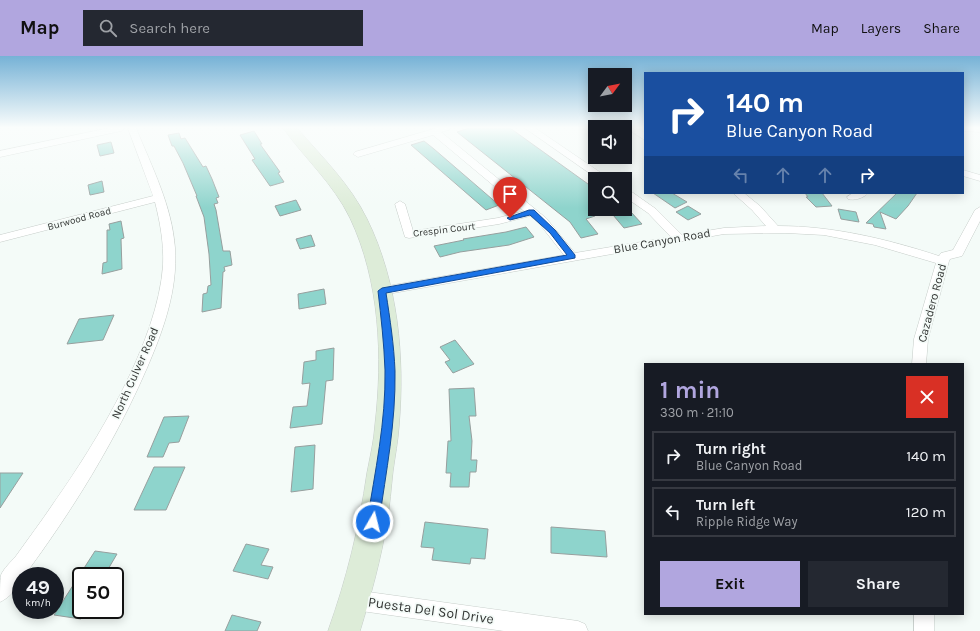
<!DOCTYPE html>
<meta charset="utf-8">
<style>
body{margin:0;font-family:Karla,sans-serif;background:#242831;color:#f1f3f6;height:100vh;display:flex;flex-direction:column;font-size:15px;white-space:nowrap}
*{box-sizing:border-box;margin:0}
p{font-size:13px;color:#9ea1a6}
.icon{flex:none;width:22px;height:22px;fill:none;stroke:currentColor;stroke-width:2;stroke-linecap:round;stroke-linejoin:round}
.map{position:relative;flex:1;overflow:hidden}
.side{position:absolute;left:644px;top:307px;width:320px;height:252px;display:flex;flex-direction:column;background:#171b24;border-radius:0px;box-shadow:0 2px 10px #0003}
.side>*{flex:none}
.top-card{position:absolute;left:644px;top:16px;width:320px;height:122px;border-radius:0px;box-shadow:0 2px 10px #0003;background:#1a4fa0;color:#fff;overflow:hidden}
.needle{width:26px;rotate:58deg}
.controls{position:absolute;left:588px;top:12px;display:grid;gap:8px}
.controls a{display:grid;place-items:center;width:44px;height:44px;border-radius:0px;background:#171b24;box-shadow:0 2px 10px #0003;font-size:20px}
.speed{position:absolute;left:12px;top:511px;display:flex;gap:8px;font-size:20px;font-weight:700;text-align:center}
.speed>*{display:grid;place-content:center;width:52px;height:52px;border-radius:50%;background:#171b24;box-shadow:0 2px 10px #0003;line-height:1}
.speed small{font-size:10px;font-weight:400}
.speed .limit{border:2px solid #111;border-radius:6px;background:#fff;color:#111}
.pin{position:absolute;display:grid;place-items:center;width:34px;height:34px;color:#fff;margin:-41px -17px;border-radius:50% 50% 50% 0;rotate:-45deg;box-shadow:0 0 4px #0007}
.pin .icon{rotate:45deg}
.me{position:absolute;width:44px;margin:-22px;rotate:8deg;stroke-linejoin:round;filter:drop-shadow(0 0 3px #0008)}
.turn{display:flex;align-items:center;gap:14px;height:84px;padding:0 16px;font-size:18px}
.turn .icon{width:52px;height:52px;stroke-width:2.5}
.turn b{display:block;font-size:28px;line-height:34px}
.lanes{display:flex;align-items:center;height:38px;padding:0 16px;background:#0003;justify-content:center;gap:20px;direction:ltr}
.lanes .off{opacity:.35}
.round{display:grid;place-items:center;flex:none;width:42px;height:42px;border-radius:0px;background:#242831}
.summary{display:flex;align-items:center;justify-content:space-between;height:68px;padding:0 16px}
h1{font-size:24px;font-weight:700;line-height:30px;color:#b1a6df}
.cta{display:flex;gap:8px;margin-top:auto;padding:8px 16px}
.cta a{flex:1;height:46px;border-radius:0px;background:#b1a6df;color:#111;font-size:16px;font-weight:700;line-height:46px;text-align:center}
.cta a+a{background:#242831;color:#f1f3f6}
ul{padding:0;list-style:none}
li{display:flex;align-items:center;gap:12px;height:50px;margin:0 8px 6px;padding:0 8px;border:2px solid #363941;border-radius:0px}
li div{flex:1}
li b{display:block;font-size:15px}
li em{font-style:normal}
header{display:flex;align-items:center;gap:24px;box-sizing:border-box;height:56px;padding:0 20px;background:#b1a6df;color:#111}
header strong{font-size:19px}
nav{display:flex;gap:22px;margin-inline-start:auto;font-size:14px}
.search{width:280px;height:36px;background:#242831;display:flex;align-items:center;gap:10px;box-sizing:border-box;padding:0 14px;border-radius:0px;color:#9ea1a6;font-size:15px}
.map>svg:first-child{display:block}
.building{fill:#8ed4cc;stroke:#979f9e}
.lines{fill:none;stroke-linecap:round;stroke-linejoin:round}
.street-casing{stroke:#c6cdc9;stroke-width:1}
.secondary-casing{stroke:#c6cdc9;stroke-width:1}
.street{fill:#fff;fill-rule:evenodd}
.secondary{fill:#ddecd8;fill-rule:evenodd}
.route{fill:#1a73e8;stroke:#114b97}
.labels{text-anchor:middle;stroke-width:3.5;stroke-linejoin:round;paint-order:stroke}
.far-street-label{font-size:10px;fill:#333634;stroke:#f4fbf8}
.street-label{font-size:12px;fill:#333634;stroke:#f4fbf8}
.near-street-label{font-size:14px;fill:#333634;stroke:#f4fbf8}
</style>
<header>
<strong>Map</strong>
<div class="search"><svg class="icon" aria-label="search" viewBox="0 0 24 24"><circle cx="10" cy="10" r="6"/><path d="M15 15l6 6"/></svg>Search here</div>
<nav><a>Map</a><a>Layers</a><a>Share</a></nav>
</header>
<div class="map">
<svg width="980" height="575" viewBox="0 0 980 575">
<rect width="100%" height="100%" fill="#f4fbf8"/>
<g class="building">
<polygon points="469,72 510,72 595,133 595,160 586,163 598,178 581,182 570,166 457,76"/>
<polygon points="254,75 262,88 260,88 280,116 278,117 284,126 270,130 252,104 255,103 240,79"/>
<polygon points="179,77 181,83 185,82 203,111 206,110 212,123 219,141 216,142 218,147 214,148 216,154 223,195 230,195 232,209 224,211 225,215 223,216 221,252 202,256 203,238 207,237 208,230 211,229 209,198 204,161 196,140 197,140 183,107 174,90 172,90 168,79"/>
<polygon points="424,85 434,93 499,149 486,154 411,89"/>
<polygon points="111,86 114,97 100,100 97,89"/>
<polygon points="102,125 104,136 90,139 88,129"/>
<polygon points="653,137 672,137 687,146 675,152"/>
<polygon points="805,137 822,137 832,150 816,151 806,141 808,141"/>
<polygon points="897,137 917,137 908,150 896,163 880,156 886,173 874,171 873,168 866,167"/>
<polygon points="296,144 301,154 280,160 275,150"/>
<polygon points="688,150 701,158 688,164 676,156"/>
<polygon points="608,153 622,153 626,157 631,156 642,168 624,172"/>
<polygon points="838,153 856,156 859,166 841,163"/>
<polygon points="121,165 124,182 121,183 122,213 102,218 103,207 107,206 107,174 110,174 109,168"/>
<polygon points="526,171 534,181 509,189 460,196 440,201 434,190 464,184 463,183 506,176"/>
<polygon points="311,179 315,190 300,193 296,183"/>
<polygon points="324,233 326,248 299,253 298,238"/>
<polygon points="114,259 103,284 67,288 79,263"/>
<polygon points="455,284 474,308 453,317 445,306 450,304 440,291"/>
<polygon points="334,292 333,324 326,325 322,368 290,372 293,351 307,350 310,327 302,328 304,306 316,304 316,295"/>
<polygon points="474,332 476,360 469,360 472,385 471,404 477,404 476,416 470,416 469,431 450,431 451,417 446,417 448,385 451,385 449,333"/>
<polygon points="189,360 179,386 169,387 163,401 147,401 164,361"/>
<polygon points="315,389 313,433 291,436 295,391"/>
<polygon points="154,411 185,411 166,454 134,454"/>
<polygon points="0,417 23,417 0,452"/>
<polygon points="425,466 488,473 485,503 471,502 470,508 432,504 434,492 421,491"/>
<polygon points="551,471 605,475 607,501 551,497"/>
<polygon points="246,488 269,493 261,509 273,511 268,523 233,515"/>
<polygon points="95,495 117,498 104,520 81,520 81,563 54,559"/>
<polygon points="232,559 261,566 257,575 225,575"/>
</g>
<g class="lines">
<g class="street-casing">
<g id="street">
<polygon points="109,72 125,72 121,75 0,101 0,95"/>
<path d="M128,72H136C152,111 172,150 175,192C178,234 163,275 147,312C115,386 72,455 24,520H21C21,530 9,542 0,546C0,539 0,525 1,519C4,512 11,506 16,500C28,483 41,466 53,448C97,386 158,285 163,209C164,187 160,166 155,146L0,186V179L153,140Z"/>
<path d="M437,72H450L449,74L441,76L546,162L575,197L671,181L648,157L625,141V133L629,134L656,153L682,179L724,172L766,170L752,154L733,137H744L760,150L778,170C833,170 887,183 939,200L941,197L953,194L975,154L980,151V165L962,200L950,203L949,205L928,283L926,308H912L914,283L936,207L875,189L824,179L786,177L724,178L382,239L377,238L376,235L377,232L382,231L564,199L538,166L530,160L499,168L409,182L405,181L395,148L400,145L405,148L413,175L498,162L524,155L433,79L358,101L353,98L355,96Z"/>
<polygon points="525,72 535,72 610,123 598,123"/>
<polygon points="626,72 636,72 645,77 645,84"/>
<polygon points="963,72 980,72 980,76 963,75"/>
<polygon points="963,114 980,119 980,125 963,120"/>
<path d="M853,137H868C864,142 854,145 848,143L847,141Z"/>
<polygon points="354,534 578,565 585,568 588,575 504,575 354,554 347,551 344,544 347,537"/>
<rect x="914" y="558" width="20" height="17"/>
</g>
</g>
<g class="secondary-casing">
<path id="secondary" d="M283,72H297C322,101 350,128 367,163C398,226 405,301 399,370C398,385 395,400 393,415C391,432 390,449 387,466C381,503 371,539 360,575H328C347,522 359,472 367,417C370,401 374,385 375,369C383,301 380,225 350,162C333,127 305,103 283,72Z"/>
</g>
<use href="#street" class="street"/>
<use href="#secondary" class="secondary"/>
</g>
<linearGradient id="sky" x2="0" y2="1"><stop stop-color="#76b2d6"/><stop offset="0.47" stop-color="#fafdfc"/><stop offset="1" stop-color="#fafdfc" stop-opacity="0"/></linearGradient>
<rect width="980" height="152" fill="url(#sky)"/>
<path class="route" d="M529,154H534L555,174L575,199V202L386,237C390,263 394,289 395,315C396,366 386,416 379,466L377,470L373,472L369,470L367,466C375,416 386,365 385,314C384,287 381,261 378,235L382,232L567,199L550,177L530,159L510,164L507,162Z"/>
<g class="labels">
<g class="far-street-label">
<text transform="translate(79 162) rotate(-15)" y="4">Burwood Road</text>
<text transform="translate(444 173) rotate(-7)" y="4">Crespin Court</text>
</g>
<g class="street-label">
<text transform="translate(662 185) rotate(-10)" y="4">Blue Canyon Road</text>
<text transform="translate(932 247) rotate(-75)" y="4">Cazadero Road</text>
<text transform="translate(135 317) rotate(-66)" y="4">North Culver Road</text>
</g>
<g class="near-street-label">
<text transform="translate(431 554) rotate(8)" y="5">Puesta Del Sol Drive</text>
</g>
</g>
</svg>
<div class="controls">
<a><svg class="needle" viewBox="-14 -14 28 28"><path d="M0-13l5 13h-10z" fill="#e53935"/><path d="M0 13l5-13h-10z" fill="#9ea1a6"/></svg></a>
<a><svg class="icon" aria-label="sound" viewBox="0 0 24 24"><path d="M4 9h4l5-4v14l-5-4H4zM17 9q2 3 0 6"/></svg></a>
<a><svg class="icon" aria-label="search" viewBox="0 0 24 24"><circle cx="10" cy="10" r="6"/><path d="M15 15l6 6"/></svg></a>
</div>
<div class="speed"><div>49<small>km/h</small></div><div class="limit">50</div></div>
<div class="pin" style="left:510px;top:162px;background:#d93025"><svg class="icon" aria-label="arrive" viewBox="0 0 24 24"><path d="M6 21V4h12l-3 4 3 4H6"/></svg></div>
<svg class="me" style="left:373px;top:466px" viewBox="-20 -20 40 40"><circle r="17" fill="#1a73e8" stroke="#fff" stroke-width="3"/><path d="M0-11L8 9 0 5-8 9z" fill="#fff"/></svg>
<div class="top-card">
<div class="turn"><svg class="icon" aria-label="right" viewBox="0 0 24 24"><path d="M7 20v-9h11M14 6l5 5-5 5"/></svg><div><b>140 m</b>Blue Canyon Road</div></div>
<div class="lanes"><svg class="icon off" aria-label="left" viewBox="0 0 24 24"><path d="M17 20v-9H6M10 6l-5 5 5 5"/></svg><svg class="icon off" aria-label="ahead" viewBox="0 0 24 24"><path d="M12 20V5M6 11l6-6 6 6"/></svg><svg class="icon off" aria-label="ahead" viewBox="0 0 24 24"><path d="M12 20V5M6 11l6-6 6 6"/></svg><svg class="icon" aria-label="right" viewBox="0 0 24 24"><path d="M7 20v-9h11M14 6l5 5-5 5"/></svg></div>
</div>
<section class="side">
<div class="summary"><div><h1>1 min</h1><p>330 m · 21:10</p></div><a class="round" style="background:#d93025;color:#fff"><svg class="icon" aria-label="close" viewBox="0 0 24 24"><path d="M6 6l12 12M18 6L6 18"/></svg></a></div>
<ul>
<li><svg class="icon" aria-label="right" viewBox="0 0 24 24"><path d="M7 20v-9h11M14 6l5 5-5 5"/></svg><div><b>Turn right</b><p>Blue Canyon Road</p></div><em>140 m</em></li>
<li><svg class="icon" aria-label="left" viewBox="0 0 24 24"><path d="M17 20v-9H6M10 6l-5 5 5 5"/></svg><div><b>Turn left</b><p>Ripple Ridge Way</p></div><em>120 m</em></li>
</ul>
<div class="cta"><a>Exit</a><a>Share</a></div>
</section>
</div>
